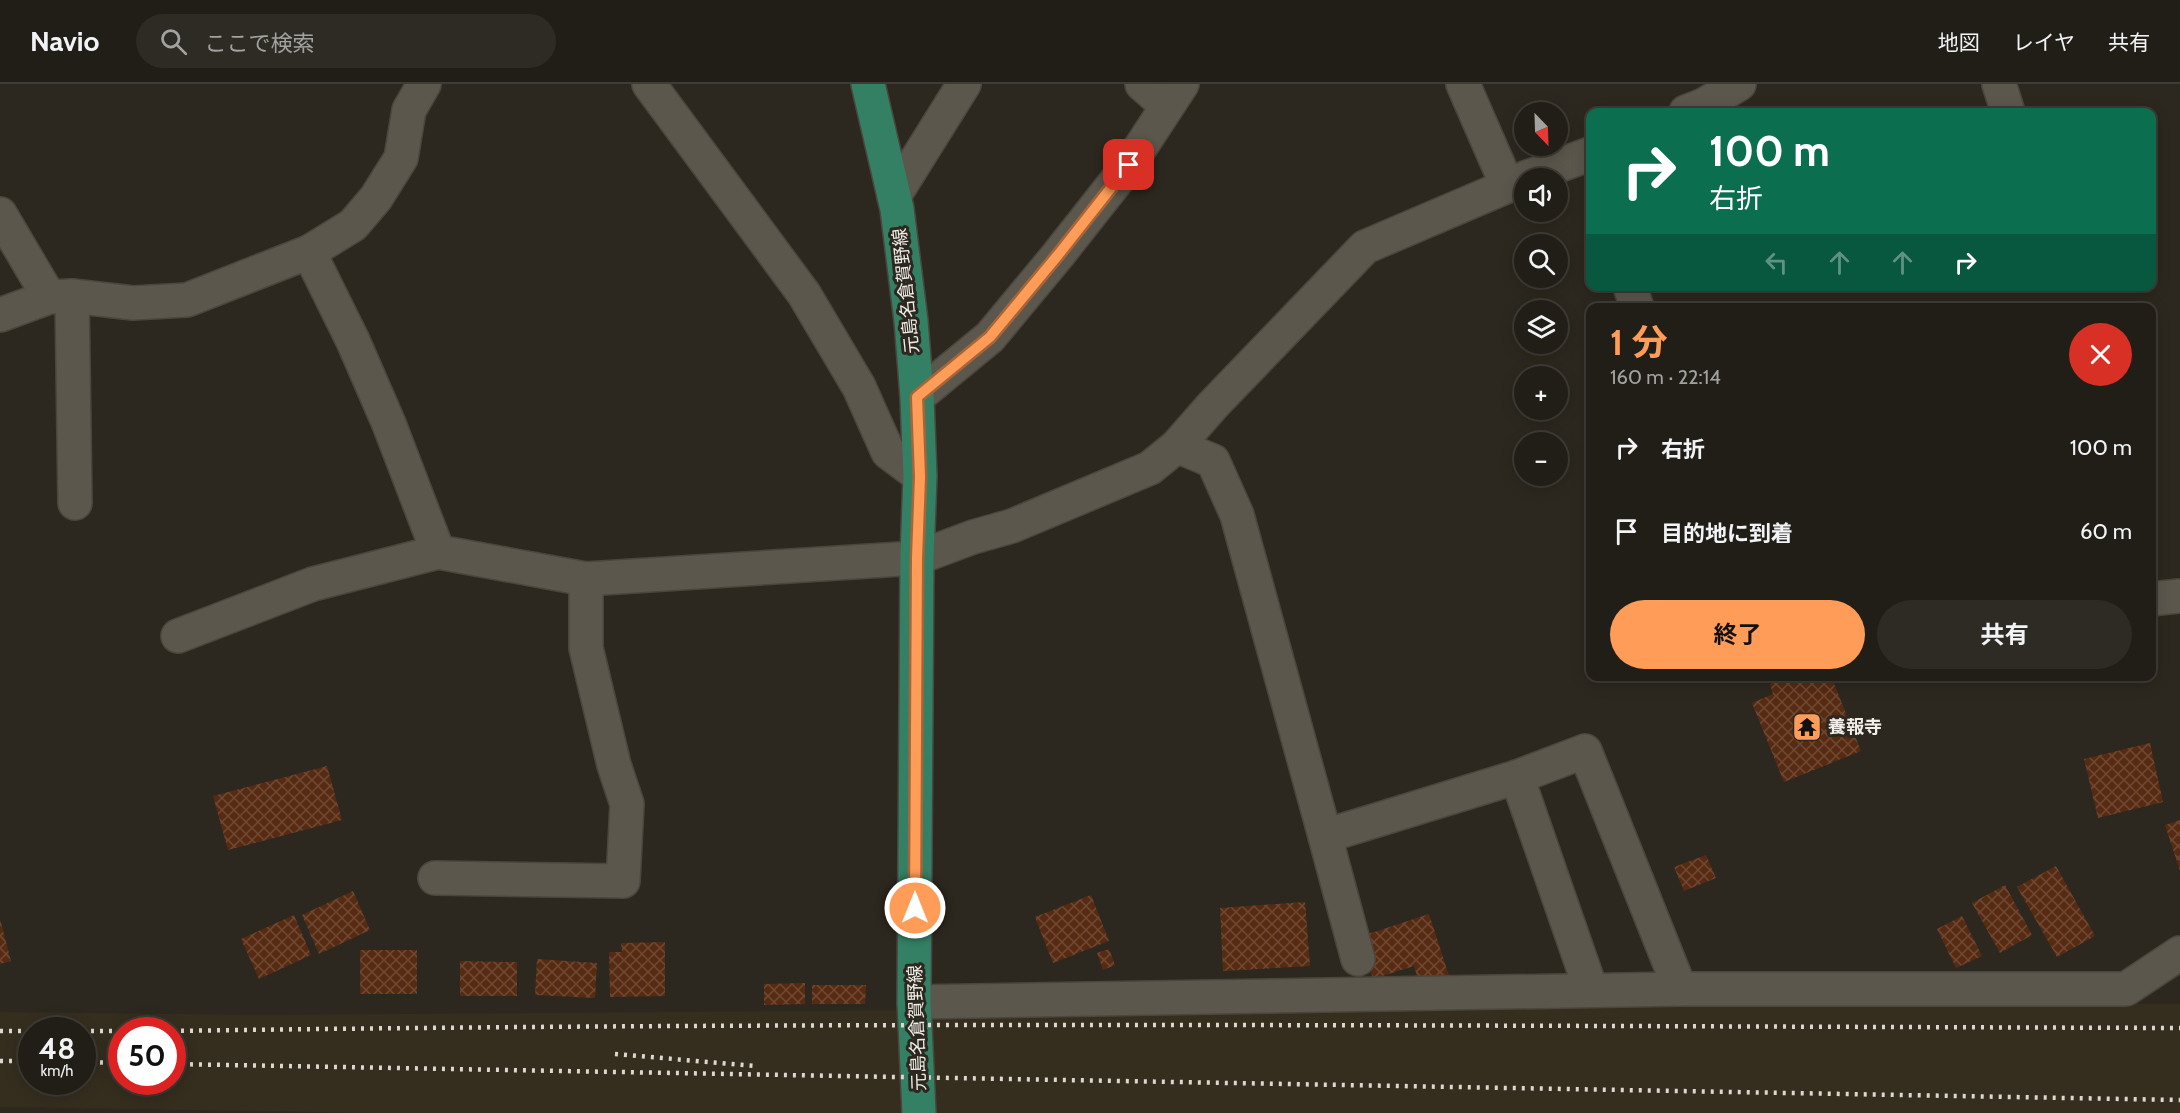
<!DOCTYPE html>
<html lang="ja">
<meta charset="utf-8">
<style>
body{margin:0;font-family:Cabin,"Noto Sans JP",sans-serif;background:#2d2b24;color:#f1f3f6;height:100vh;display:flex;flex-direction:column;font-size:22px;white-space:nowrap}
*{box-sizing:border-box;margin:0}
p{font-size:20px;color:#a2a2a1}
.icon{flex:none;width:33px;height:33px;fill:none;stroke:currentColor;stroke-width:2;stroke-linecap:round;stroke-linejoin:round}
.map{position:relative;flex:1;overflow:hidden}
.sheet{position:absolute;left:1586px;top:219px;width:570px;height:378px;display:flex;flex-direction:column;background:#211e17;border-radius:12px;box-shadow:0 3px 15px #0003,0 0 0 2px #3e3c36}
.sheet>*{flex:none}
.banner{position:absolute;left:1586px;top:24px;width:570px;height:183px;border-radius:12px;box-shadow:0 3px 15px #0003,0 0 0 2px #3e3c36;background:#0b6e4f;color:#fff;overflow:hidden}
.needle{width:39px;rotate:157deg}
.tools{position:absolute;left:1514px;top:18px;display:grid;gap:12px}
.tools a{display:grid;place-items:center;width:54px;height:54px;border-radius:50%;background:#211e17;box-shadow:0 3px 15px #0003,0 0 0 2px #3e3c36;font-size:30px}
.speed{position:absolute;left:18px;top:933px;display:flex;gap:12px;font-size:30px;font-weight:700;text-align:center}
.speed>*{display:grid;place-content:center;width:78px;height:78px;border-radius:50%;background:#211e17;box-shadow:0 3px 15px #0003,0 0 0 2px #3e3c36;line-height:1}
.speed small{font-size:15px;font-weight:400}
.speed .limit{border:9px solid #d22;background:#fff;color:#111}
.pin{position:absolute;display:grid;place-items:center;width:51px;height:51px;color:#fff;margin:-26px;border-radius:12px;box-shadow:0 3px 9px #0006}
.me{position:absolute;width:66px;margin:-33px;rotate:0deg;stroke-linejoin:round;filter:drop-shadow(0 0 4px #0008)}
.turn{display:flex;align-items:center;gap:21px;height:126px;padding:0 24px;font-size:27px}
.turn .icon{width:78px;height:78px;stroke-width:2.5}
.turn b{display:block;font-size:42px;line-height:51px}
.lanes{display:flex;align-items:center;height:57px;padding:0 24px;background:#0003;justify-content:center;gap:30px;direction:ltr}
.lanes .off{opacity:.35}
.round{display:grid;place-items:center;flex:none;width:63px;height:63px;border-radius:32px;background:#2d2b24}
.overview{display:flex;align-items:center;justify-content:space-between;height:102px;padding:0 24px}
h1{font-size:36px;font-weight:700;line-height:45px;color:#fe9c58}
.primary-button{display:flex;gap:12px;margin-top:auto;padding:12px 24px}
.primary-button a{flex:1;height:69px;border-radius:36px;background:#fe9c58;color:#111;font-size:24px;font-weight:700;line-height:69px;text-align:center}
.primary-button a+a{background:#2d2b24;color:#f1f3f6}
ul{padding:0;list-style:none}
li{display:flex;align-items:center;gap:18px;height:84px;padding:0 24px}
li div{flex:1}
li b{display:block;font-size:22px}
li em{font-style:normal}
header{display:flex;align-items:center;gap:36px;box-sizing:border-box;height:84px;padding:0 30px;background:#211e17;border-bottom:2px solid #3e3c36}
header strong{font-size:28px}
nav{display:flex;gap:33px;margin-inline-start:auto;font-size:21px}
.search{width:420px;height:54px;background:#2d2b24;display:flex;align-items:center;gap:15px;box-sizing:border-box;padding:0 21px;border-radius:33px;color:#a2a2a1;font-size:22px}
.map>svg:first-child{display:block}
.built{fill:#352e1f;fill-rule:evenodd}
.building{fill:url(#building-cross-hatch)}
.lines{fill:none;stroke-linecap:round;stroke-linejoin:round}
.minor-casing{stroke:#4a463e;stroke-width:36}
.major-casing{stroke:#4a463e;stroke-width:36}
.minor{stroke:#5c574d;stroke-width:33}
.major{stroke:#348064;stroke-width:33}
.rail{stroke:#dbd8d2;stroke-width:4.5;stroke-dasharray:3 6;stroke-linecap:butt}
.route-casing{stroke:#a56539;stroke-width:15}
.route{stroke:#fe9c58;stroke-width:10}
.labels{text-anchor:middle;stroke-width:6;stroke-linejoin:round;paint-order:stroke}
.street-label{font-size:18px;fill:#f1eee8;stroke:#2c281f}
.poi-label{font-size:18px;font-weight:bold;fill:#f1eee8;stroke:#2c281f;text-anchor:start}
</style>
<header>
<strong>Navio</strong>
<div class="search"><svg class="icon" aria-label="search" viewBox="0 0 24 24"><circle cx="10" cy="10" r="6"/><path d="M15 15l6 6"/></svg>ここで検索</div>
<nav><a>地図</a><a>レイヤ</a><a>共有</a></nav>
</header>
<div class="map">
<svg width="2180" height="1029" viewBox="0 0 2180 1029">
<defs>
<pattern id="building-cross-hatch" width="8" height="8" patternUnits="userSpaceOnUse" patternTransform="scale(1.5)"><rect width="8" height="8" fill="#572a12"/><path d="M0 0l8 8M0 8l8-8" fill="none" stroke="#704934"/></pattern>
</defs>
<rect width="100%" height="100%" fill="#2c281f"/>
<path class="built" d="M1759,920H2180V1029H377L0,1023V928L256,931ZM32,946H82V998H32ZM122,946H172V998H122Z"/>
<g class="building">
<polygon points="1790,592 1805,592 1808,599 1823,592 1831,592 1861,667 1784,698 1752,619 1773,610 1770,600"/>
<polygon points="2150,659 2163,718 2098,734 2084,675"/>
<polygon points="327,682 342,736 228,766 213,712"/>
<polygon points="2180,736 2180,787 2165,741"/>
<polygon points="1706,771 1716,794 1684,807 1674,783"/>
<polygon points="2056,782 2095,852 2057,873 2017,803"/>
<polygon points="2005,801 2032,851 2000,869 1972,819"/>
<polygon points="353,807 370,846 319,870 302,831"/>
<polygon points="1091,811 1109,857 1053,879 1035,833"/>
<polygon points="1305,818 1310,882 1223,887 1220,824"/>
<polygon points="1429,830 1449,892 1417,892 1414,882 1373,895 1359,853"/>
<polygon points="294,831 311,871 259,895 241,855"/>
<polygon points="1962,832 1982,872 1956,884 1937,845"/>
<polygon points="0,835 11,877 0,880"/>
<polygon points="665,858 665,912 610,913 609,868 622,868 621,859"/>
<polygon points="1109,865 1115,881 1103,886 1097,869"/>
<rect x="360" y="866" width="57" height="44"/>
<polygon points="537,875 597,879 595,914 535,911"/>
<polygon points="460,877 517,878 517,912 460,912"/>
<polygon points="805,899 805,920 764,921 764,900"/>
<polygon points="812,901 866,901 865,920 812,920"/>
</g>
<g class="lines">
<g class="minor-casing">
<g id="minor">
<polyline points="649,0 804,210 859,303 888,368 920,392"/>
<polyline points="1142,0 1167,22"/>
<polyline points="1463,0 1507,101"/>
<polyline points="1999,0 2008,28"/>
<polyline points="1686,28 1704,21 1739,0"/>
<polyline points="1525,94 1590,70"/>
<polyline points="894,112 964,0"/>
<polyline points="0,130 49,213"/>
<polyline points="309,168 353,141 376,114 401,74 409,26 424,0"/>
<polyline points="1630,202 1637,224"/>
<polyline points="72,212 75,419"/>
<polyline points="0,231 49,213 72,212 133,219 187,216 309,168 353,257 389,340 438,468 586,495 917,474 973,453 1012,442 1150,384 1177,362 1213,321 1365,163 1524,95"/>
<polyline points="917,313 990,253 1058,171 1129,81 1182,0"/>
<polyline points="1177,362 1213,377 1237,431 1325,752 1517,693 1585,667 1680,905"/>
<polyline points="2151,515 2180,512"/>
<polyline points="178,552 313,500 438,468"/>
<polyline points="1517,693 1591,906"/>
<polyline points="1325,752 1358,875"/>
<polyline points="435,794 623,797 627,720 614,681 586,564 586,495"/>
<polyline points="914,918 1680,905 2126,905 2180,869"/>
</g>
</g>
<g class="major-casing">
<polyline id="major" points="868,0 897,125 911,237 917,313 920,392 917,474 914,918 919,1029"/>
</g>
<use href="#minor" class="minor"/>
<use href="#major" class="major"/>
<g class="rail">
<polyline points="0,947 32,947"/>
<polyline points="82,947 122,947"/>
<path d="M172,947C842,937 1511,942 2180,944"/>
<polyline points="615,970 755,982"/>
<polyline points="0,977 32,977"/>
<polyline points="82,978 122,979"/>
<polyline points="172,980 2180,1016"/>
</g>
</g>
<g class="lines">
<g class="route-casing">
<polyline id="route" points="915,824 917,474 920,393 917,313 990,253 1058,171 1129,81"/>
</g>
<use href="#route" class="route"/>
</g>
<defs>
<g id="temple-square" transform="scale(1.5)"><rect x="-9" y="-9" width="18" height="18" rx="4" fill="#fe9c58" stroke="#2c281f"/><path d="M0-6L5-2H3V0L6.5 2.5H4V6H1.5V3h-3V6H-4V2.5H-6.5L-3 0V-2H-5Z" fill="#111"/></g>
</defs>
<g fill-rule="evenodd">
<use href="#temple-square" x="1807" y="643"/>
</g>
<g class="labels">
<g class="street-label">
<text transform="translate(906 207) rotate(-96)" y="6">元島名倉賀野線</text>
<text transform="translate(917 944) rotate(-92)" y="6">元島名倉賀野線</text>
</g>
<g class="poi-label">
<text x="1828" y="649">養報寺</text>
</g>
</g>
</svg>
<div class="tools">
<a><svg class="needle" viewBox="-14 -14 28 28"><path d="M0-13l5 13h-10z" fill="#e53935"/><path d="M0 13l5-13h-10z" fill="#a2a2a1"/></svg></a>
<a><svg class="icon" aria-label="sound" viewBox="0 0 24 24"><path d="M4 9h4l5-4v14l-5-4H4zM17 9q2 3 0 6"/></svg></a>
<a><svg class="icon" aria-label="search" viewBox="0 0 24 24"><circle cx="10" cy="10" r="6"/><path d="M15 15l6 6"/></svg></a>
<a><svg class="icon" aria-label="layers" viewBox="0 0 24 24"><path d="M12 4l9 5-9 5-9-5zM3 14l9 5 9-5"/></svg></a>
<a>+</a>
<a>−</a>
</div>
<div class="speed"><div>48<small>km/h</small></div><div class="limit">50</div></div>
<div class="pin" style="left:1129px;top:81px;background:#d93025"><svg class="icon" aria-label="arrive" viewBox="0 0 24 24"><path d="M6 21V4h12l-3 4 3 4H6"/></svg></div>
<svg class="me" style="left:915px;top:824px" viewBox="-20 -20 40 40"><circle r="17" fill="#fe9c58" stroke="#fff" stroke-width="3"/><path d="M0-11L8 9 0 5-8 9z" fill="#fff"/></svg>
<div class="banner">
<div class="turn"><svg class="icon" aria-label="right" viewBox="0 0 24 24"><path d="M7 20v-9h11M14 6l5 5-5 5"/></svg><div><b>100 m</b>右折</div></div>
<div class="lanes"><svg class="icon off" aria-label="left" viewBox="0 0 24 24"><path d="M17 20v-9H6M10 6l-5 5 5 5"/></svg><svg class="icon off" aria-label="ahead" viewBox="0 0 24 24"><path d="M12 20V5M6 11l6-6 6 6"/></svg><svg class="icon off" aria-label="ahead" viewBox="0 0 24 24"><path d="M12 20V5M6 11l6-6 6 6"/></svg><svg class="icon" aria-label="right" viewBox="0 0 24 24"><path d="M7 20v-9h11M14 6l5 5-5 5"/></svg></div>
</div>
<section class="sheet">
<div class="overview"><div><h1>1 分</h1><p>160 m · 22:14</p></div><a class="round" style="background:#d93025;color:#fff"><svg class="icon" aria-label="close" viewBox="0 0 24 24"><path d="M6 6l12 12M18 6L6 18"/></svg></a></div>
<ul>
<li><svg class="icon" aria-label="right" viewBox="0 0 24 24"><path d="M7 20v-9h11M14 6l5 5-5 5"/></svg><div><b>右折</b></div><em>100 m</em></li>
<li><svg class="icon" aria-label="arrive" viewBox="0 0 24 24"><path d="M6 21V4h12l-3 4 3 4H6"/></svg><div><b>目的地に到着</b></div><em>60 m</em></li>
</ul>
<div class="primary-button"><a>終了</a><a>共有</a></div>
</section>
</div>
